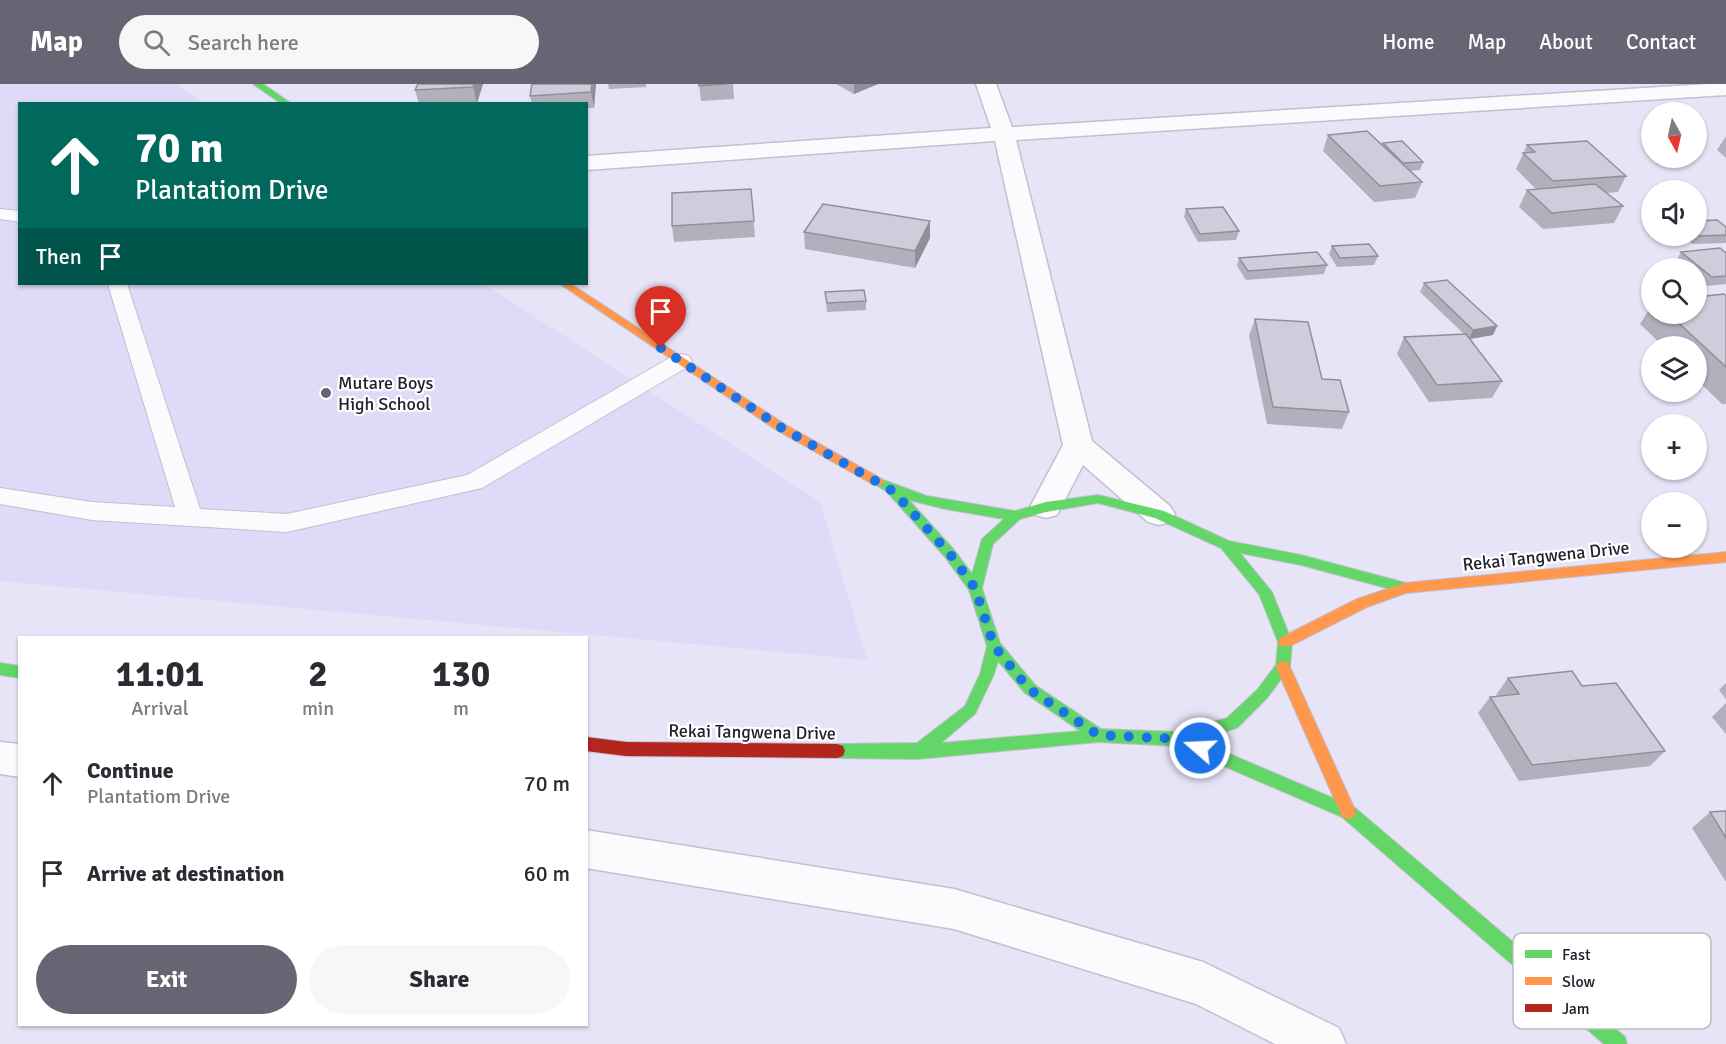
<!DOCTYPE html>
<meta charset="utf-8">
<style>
body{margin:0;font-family:Signika,sans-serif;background:#f7f7f7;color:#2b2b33;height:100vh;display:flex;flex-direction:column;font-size:22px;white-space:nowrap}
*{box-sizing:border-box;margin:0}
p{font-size:20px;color:#7c7c81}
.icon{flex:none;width:33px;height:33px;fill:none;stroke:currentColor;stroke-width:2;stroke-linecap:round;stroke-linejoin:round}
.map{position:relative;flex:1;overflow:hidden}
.details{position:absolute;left:18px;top:552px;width:570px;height:390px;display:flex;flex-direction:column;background:#fff;border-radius:0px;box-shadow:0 2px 4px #0004}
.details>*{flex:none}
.guide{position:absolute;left:18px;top:18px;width:570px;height:183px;border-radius:0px;box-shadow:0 2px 4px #0004;background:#00695c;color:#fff;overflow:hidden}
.needle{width:39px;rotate:172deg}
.buttons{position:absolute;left:1641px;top:18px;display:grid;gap:12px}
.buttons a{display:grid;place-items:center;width:66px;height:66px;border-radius:50%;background:#fff;box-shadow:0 2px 4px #0004;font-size:30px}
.pin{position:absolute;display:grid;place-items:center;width:51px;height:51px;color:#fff;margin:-62px -26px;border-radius:50% 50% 50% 0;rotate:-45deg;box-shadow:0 0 6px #0007}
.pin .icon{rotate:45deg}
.me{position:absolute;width:66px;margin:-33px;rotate:289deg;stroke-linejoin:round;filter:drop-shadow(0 0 4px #0008)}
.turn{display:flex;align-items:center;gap:21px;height:126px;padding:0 18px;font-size:27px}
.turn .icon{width:78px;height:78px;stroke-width:2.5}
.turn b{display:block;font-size:42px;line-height:51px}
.then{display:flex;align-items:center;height:57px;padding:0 18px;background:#0003;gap:12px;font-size:22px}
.eta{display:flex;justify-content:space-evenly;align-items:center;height:102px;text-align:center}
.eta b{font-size:36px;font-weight:700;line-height:42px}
.primary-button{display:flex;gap:12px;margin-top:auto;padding:12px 18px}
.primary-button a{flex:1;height:69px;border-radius:36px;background:#676573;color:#fff;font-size:24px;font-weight:700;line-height:69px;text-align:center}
.primary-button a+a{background:#f7f7f7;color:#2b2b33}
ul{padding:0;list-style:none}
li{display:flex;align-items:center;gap:18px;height:90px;padding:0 18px}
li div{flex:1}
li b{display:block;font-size:22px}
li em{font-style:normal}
header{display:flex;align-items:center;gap:36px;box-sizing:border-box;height:84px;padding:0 30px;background:#676573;color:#fff}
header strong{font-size:28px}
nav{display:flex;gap:33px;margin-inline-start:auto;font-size:21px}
.search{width:420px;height:54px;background:#f7f7f7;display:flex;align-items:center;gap:15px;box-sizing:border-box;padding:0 21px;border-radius:33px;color:#7c7c81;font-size:22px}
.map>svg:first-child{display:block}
.built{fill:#dedaf8}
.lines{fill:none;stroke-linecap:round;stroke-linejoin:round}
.lane-casing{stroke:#c2c0cf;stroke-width:2}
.street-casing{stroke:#c2c0cf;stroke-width:3}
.fast-casing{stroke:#c2c0cf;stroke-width:2}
.slow-casing{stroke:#c2c0cf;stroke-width:2}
.jam-casing{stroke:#c2c0cf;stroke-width:2}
.lane{fill:#fbfbfe;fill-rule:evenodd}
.street{fill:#fbfbfe;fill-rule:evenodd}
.fast{fill:#63d668;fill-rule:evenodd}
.slow{fill:#ff974d;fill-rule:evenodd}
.jam{fill:#b3261e;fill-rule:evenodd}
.wall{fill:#b2b0bd}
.shaded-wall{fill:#91909a}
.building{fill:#cfcddc;stroke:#91909a;stroke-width:1.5}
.route{stroke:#1a73e8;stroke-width:10;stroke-dasharray:0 18}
.poi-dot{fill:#676573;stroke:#fff;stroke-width:2}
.labels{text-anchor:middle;stroke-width:4.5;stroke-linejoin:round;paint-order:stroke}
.poi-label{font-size:18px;fill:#22212d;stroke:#fff;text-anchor:start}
.street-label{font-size:18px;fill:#22212d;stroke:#fff}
.key{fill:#fff;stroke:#bdbcc0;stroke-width:1.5}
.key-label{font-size:16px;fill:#22212d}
</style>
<header>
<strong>Map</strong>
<div class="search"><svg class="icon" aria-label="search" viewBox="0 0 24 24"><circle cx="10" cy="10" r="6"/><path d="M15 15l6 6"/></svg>Search here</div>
<nav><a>Home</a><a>Map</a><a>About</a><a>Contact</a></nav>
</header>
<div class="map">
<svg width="1726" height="960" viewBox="0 0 1726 960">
<rect width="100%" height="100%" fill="#e6e4f6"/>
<polygon class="built" points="0,0 175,0 205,19 20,20 20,200 484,200 820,418 867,576 0,497"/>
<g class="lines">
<g class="lane-casing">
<g id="lane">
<polygon points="0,125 20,127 20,138 0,135"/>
<polygon points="108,200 127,200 200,425 287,430 467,391 673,272 681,270 689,272 692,277 689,282 482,404 287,448 92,436 0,420 0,404 92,418 175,423"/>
</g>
</g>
<g class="street-casing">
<g id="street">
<polygon points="976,0 996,0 1012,43 1709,0 1726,0 1726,11 1016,56 1092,357 1170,422 1175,430 1170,438 1159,441 1148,438 1083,381 1057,431 1046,434 1035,431 1030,423 1063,361 995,57 586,86 586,72 991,44"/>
<polygon points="0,658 20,660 20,693 0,690"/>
<polygon points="586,746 954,805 1203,878 1339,944 1346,960 1275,960 1196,920 954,845 586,784"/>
</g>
</g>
<g class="fast-casing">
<g id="fast">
<polygon points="253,0 263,0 292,20 282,20"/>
<path d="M878,394L927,412L1015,427L1046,418L1098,411L1164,427L1229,457L1301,471L1410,500L1412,504L1410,508L1405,509L1301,481L1240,469L1272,508L1292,558L1290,583L1267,614L1237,644L1197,656L1354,723L1625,953L1627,960H1604L1342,733L1177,662L1098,658L918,675L837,674L831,672L829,667L831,662L837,660L917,659L965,622L980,590L987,562L969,506L945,473L887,408L872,398ZM909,416L945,425L1004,435L982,455L972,490L955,467ZM1098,419L1155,434L1221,464L1259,510L1278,558L1276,581L1257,606L1227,634L1178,648L1101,645L1035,601L1000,559L982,504L993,460L1020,435L1046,428ZM998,577L1025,609L1080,647L941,659L975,630L994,590Z"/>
<polygon points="0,579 20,582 20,594 0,591"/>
</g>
</g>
<g class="slow-casing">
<g id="slow">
<polygon points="560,200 571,200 786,341 882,395 884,398 882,401 874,401 778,347"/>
<polygon points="1726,468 1726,478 1406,509 1367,523 1290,562 1280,562 1278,558 1280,554 1357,515 1405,499"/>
<polygon points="1283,577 1288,579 1290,583 1356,728 1354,733 1348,735 1342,733 1340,728 1276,583 1278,579"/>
</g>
</g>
<g class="jam-casing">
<polygon id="jam" points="586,653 626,658 837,660 843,662 845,667 843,672 837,674 626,672 586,667"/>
</g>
<use href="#lane" class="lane"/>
<use href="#street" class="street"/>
<use href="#fast" class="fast"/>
<use href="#slow" class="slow"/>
<use href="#jam" class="jam"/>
</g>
<g class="wall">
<polygon points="418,0 483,0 477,19 463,20 419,20 415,6"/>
<polygon points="596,0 594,24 586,24 586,20 532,20 530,12"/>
<polygon points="608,0 646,0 646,3 609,5"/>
<polygon points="699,0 733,0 734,15 701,17"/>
<polygon points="836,0 878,0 854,10"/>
<polygon points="1328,51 1382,60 1383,59 1423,78 1420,86 1410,87 1422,98 1415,114 1374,118 1323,67"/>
<polygon points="1726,52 1726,74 1717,66"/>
<polygon points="1527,61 1626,92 1618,108 1606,109 1623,122 1614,139 1543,145 1519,123 1527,106 1537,106 1516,85"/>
<polygon points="751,105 755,153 674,158 672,142"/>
<polygon points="1186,125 1239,147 1236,156 1198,158 1184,133"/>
<polygon points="930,137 930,154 915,184 805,165 804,148"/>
<polygon points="1696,137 1726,151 1726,159 1693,160 1683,152 1696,152"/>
<polygon points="1332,162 1378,172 1374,181 1337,183 1329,170"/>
<polygon points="1681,168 1726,169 1726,200 1706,202 1696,194 1696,184 1685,184 1676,177"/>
<polygon points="1239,174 1327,181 1324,190 1246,196 1237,182"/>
<polygon points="1424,199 1497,242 1493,251 1470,255 1502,297 1492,314 1429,318 1397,270 1404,253 1464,250 1420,208"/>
<polygon points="825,208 866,217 866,226 827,228"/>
<polygon points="1726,212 1726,320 1722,320 1696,295 1696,262 1663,262 1640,240 1652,221 1652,230 1696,230"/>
<polygon points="1255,235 1322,295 1349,328 1342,345 1267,340 1249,252"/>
<polygon points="1508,594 1582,602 1665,667 1650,682 1519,697 1478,629 1490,613 1498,613 1496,611"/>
<polygon points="1726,599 1726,615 1719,606"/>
<polygon points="1726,619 1726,650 1712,633"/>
<polygon points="1726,727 1726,798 1692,744 1710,728"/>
</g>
<g class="shaded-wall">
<polygon points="474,0 483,0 477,19 473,3"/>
<polygon points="592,0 596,0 594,24 591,8"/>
<polygon points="854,0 878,0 854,10"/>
<polygon points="930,137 930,154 915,184 915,167"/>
<polygon points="1497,242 1493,251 1469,255 1473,246"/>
</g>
<g class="building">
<polygon points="418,0 474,0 473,3 415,6"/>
<polygon points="532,0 592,0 591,8 530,12"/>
<polygon points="699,0 727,0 699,2"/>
<polygon points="1367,47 1422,98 1380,102 1328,51"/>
<polygon points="1402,57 1423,78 1403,79 1383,59"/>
<polygon points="1587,57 1626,92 1553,97 1523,69 1535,68 1527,61"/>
<polygon points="1595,100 1623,122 1552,129 1527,106"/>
<polygon points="751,105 754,137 672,142 672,109"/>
<polygon points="823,120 930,137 915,167 804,148"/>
<polygon points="1223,123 1239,147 1200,150 1186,125"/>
<polygon points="1717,136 1726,143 1726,151 1698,152 1696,150 1696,137"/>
<polygon points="1369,160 1378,172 1340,174 1332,162"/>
<polygon points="1720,164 1726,169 1726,192 1712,193 1681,168"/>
<polygon points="1317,168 1327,181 1248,187 1239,174"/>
<polygon points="1447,196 1497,242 1473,246 1424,199"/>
<polygon points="864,206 866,217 827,219 825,208"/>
<polygon points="1724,210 1726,212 1726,283 1669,230 1696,230 1696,213"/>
<polygon points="1255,235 1308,238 1322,295 1340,296 1349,328 1273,323"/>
<polygon points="1466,250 1502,297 1437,301 1404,253"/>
<polygon points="1572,587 1582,602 1616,599 1665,667 1532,681 1490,613 1519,610 1508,594"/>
<polygon points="1726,727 1726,754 1710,728"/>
</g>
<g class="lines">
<polyline class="route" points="661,264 782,344 893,407 950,470 975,504 994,562 1029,605 1098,651 1178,655 1200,664"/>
</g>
<circle class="poi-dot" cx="326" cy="309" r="6"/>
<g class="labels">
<g class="poi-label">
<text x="338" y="305">Mutare Boys<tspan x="338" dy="21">High School</tspan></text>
</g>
<g class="street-label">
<text transform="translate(1546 472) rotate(-6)" y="6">Rekai Tangwena Drive</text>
<text transform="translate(752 648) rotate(1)" y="6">Rekai Tangwena Drive</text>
</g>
</g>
<rect x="1513" y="849" width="198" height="96" rx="9" class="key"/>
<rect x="1525" y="866" width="27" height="8" fill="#63d668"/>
<rect x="1525" y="893" width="27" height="8" fill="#ff974d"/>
<rect x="1525" y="920" width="27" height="8" fill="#b3261e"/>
<g class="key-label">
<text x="1562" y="876">Fast</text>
<text x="1562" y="903">Slow</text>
<text x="1562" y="930">Jam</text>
</g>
</svg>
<div class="buttons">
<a><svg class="needle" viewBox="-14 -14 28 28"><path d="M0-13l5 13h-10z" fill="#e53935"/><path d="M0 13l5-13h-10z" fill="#7c7c81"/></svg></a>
<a><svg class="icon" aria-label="sound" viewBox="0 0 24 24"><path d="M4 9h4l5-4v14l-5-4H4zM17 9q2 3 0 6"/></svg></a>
<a><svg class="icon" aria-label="search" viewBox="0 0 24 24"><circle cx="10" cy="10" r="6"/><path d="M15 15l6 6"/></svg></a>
<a><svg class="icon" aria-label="layers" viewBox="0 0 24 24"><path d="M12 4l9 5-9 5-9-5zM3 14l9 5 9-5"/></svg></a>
<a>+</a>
<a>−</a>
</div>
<div class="pin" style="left:661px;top:264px;background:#d93025"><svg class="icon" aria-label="arrive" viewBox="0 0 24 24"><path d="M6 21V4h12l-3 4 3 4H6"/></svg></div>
<svg class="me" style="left:1200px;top:664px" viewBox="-20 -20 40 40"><circle r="17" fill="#1a73e8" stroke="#fff" stroke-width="3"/><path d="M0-11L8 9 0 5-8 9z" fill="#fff"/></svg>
<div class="guide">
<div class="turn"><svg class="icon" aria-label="ahead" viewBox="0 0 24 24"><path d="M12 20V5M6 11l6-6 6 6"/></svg><div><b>70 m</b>Plantatiom Drive</div></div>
<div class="then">Then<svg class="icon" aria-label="arrive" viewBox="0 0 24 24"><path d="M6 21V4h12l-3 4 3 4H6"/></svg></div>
</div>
<section class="details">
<div class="eta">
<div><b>11:01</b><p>Arrival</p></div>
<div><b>2</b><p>min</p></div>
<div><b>130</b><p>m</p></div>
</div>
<ul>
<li><svg class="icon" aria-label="ahead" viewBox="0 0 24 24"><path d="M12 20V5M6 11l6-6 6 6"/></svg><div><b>Continue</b><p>Plantatiom Drive</p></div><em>70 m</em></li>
<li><svg class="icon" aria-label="arrive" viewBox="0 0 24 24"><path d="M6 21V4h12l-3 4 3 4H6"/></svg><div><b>Arrive at destination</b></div><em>60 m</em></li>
</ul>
<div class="primary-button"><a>Exit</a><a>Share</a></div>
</section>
</div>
